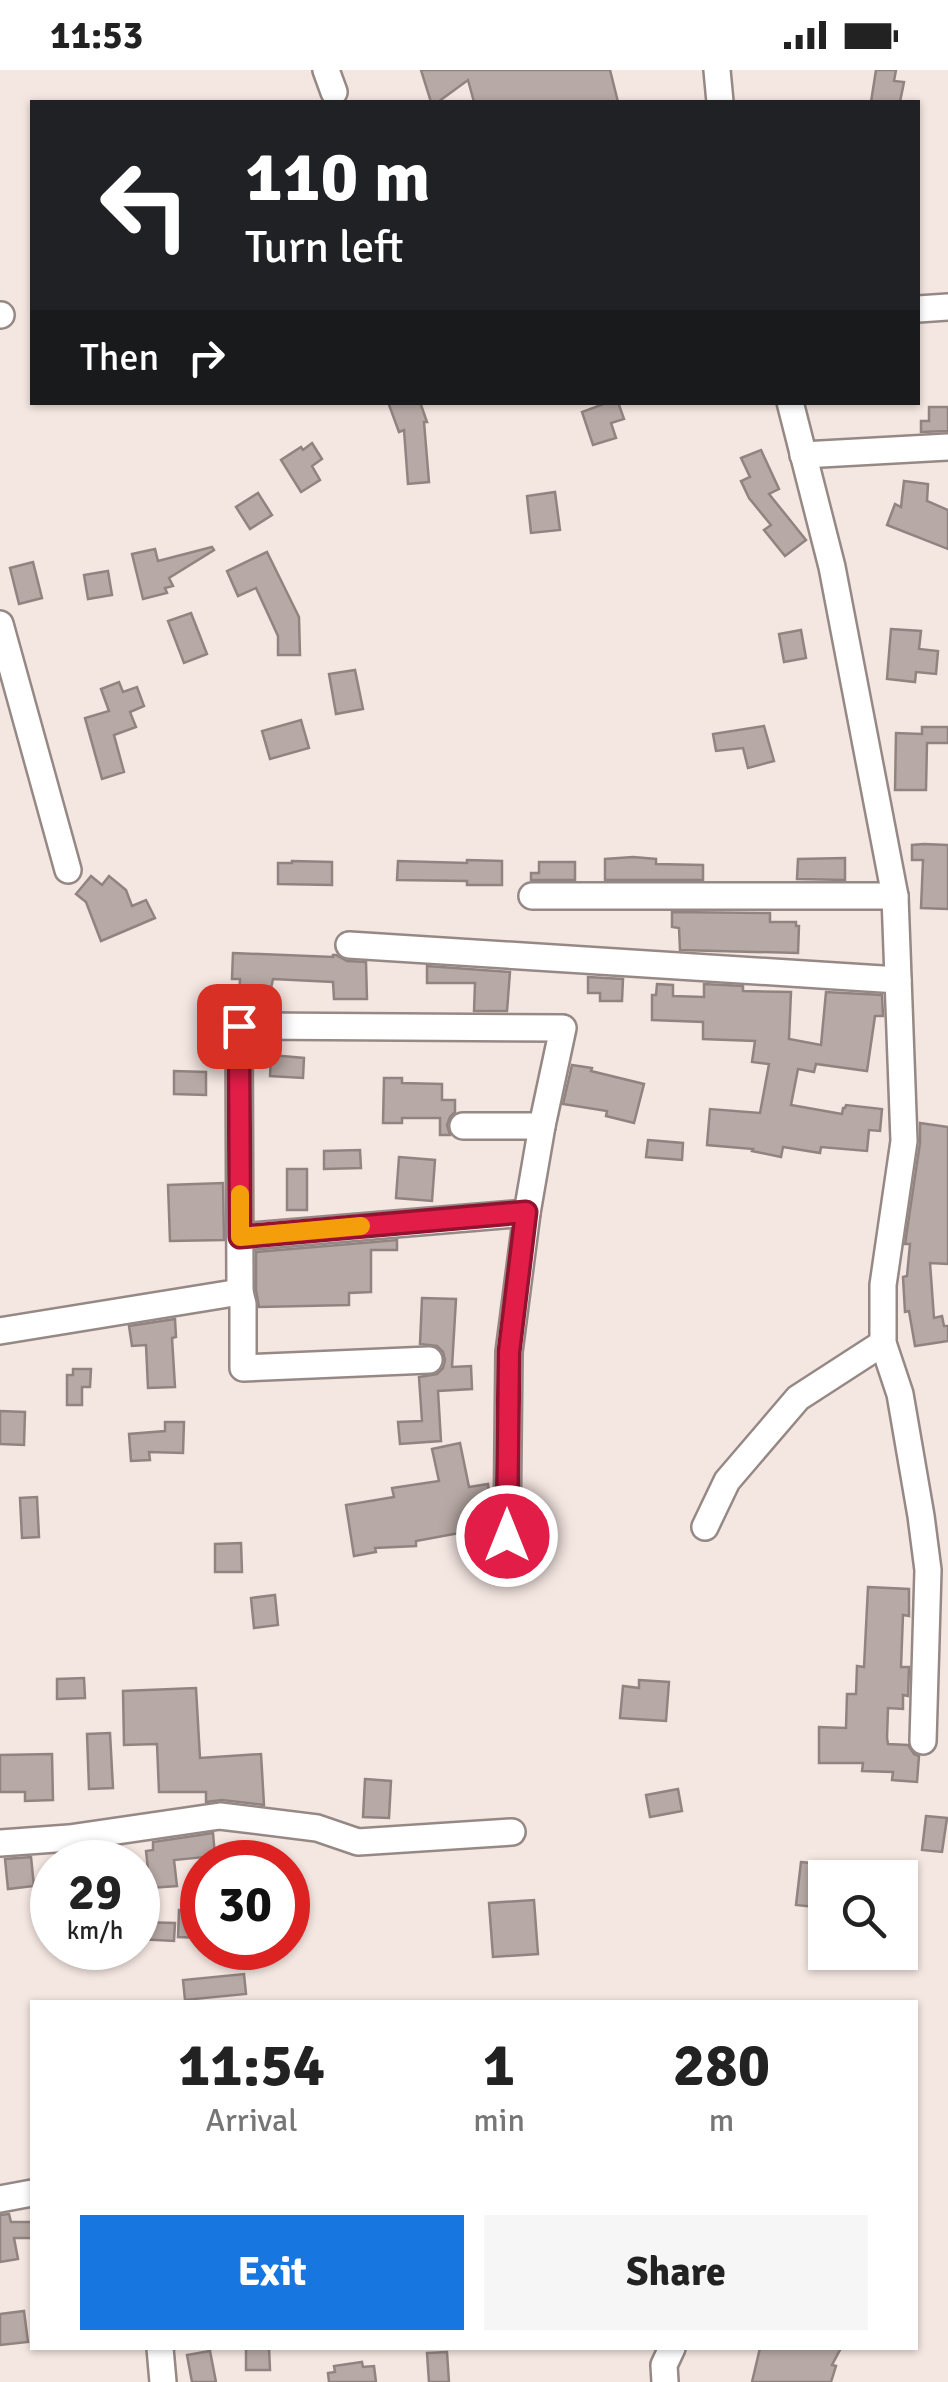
<!DOCTYPE html>
<style>
body{margin:0;font-family:Signika,sans-serif;background:#f6f6f6;color:#222;height:100vh;display:flex;flex-direction:column;font-size:38px;white-space:nowrap}
*{box-sizing:border-box;margin:0}
p{font-size:32px;color:#767676}
.icon{flex:none;width:55px;height:55px;fill:none;stroke:currentColor;stroke-width:2;stroke-linecap:round;stroke-linejoin:round}
.map{position:relative;flex:1;overflow:hidden}
.details{position:absolute;left:30px;top:1930px;width:888px;height:350px;display:flex;flex-direction:column;background:#fff;border-radius:0px;box-shadow:0 2px 8px #0004}
.details>*{flex:none}
.guide{position:absolute;left:30px;top:30px;width:890px;height:305px;border-radius:0px;box-shadow:0 2px 8px #0004;background:#202124;color:#fff;overflow:hidden}
.tools{position:absolute;left:808px;top:1790px;display:grid;gap:20px}
.tools a{display:grid;place-items:center;width:110px;height:110px;border-radius:0px;background:#fff;box-shadow:0 2px 8px #0004;font-size:50px}
.speed{position:absolute;left:30px;top:1770px;display:flex;gap:20px;font-size:50px;font-weight:700;text-align:center}
.speed>*{display:grid;place-content:center;width:130px;height:130px;border-radius:50%;background:#fff;box-shadow:0 2px 8px #0004;line-height:1}
.speed small{font-size:25px;font-weight:400}
.speed .limit{border:15px solid #d22;background:#fff;color:#111}
.pin{position:absolute;display:grid;place-items:center;width:85px;height:85px;color:#fff;margin:-42px;border-radius:20px;box-shadow:0 5px 15px #0006}
.me{position:absolute;width:110px;margin:-55px;rotate:0deg;stroke-linejoin:round;filter:drop-shadow(0 0 8px #0008)}
.turn{display:flex;align-items:center;gap:35px;height:210px;padding:0 50px;font-size:45px}
.turn .icon{width:130px;height:130px;stroke-width:2.5}
.turn b{display:block;font-size:70px;line-height:85px}
.then{display:flex;align-items:center;height:95px;padding:0 50px;background:#0003;gap:20px;font-size:38px}
.eta{display:flex;justify-content:space-evenly;align-items:center;height:170px;text-align:center}
.eta b{font-size:60px;font-weight:700;line-height:70px}
.cta{display:flex;gap:20px;margin-top:auto;padding:20px 50px}
.cta a{flex:1;height:115px;border-radius:0px;background:#1776df;color:#fff;font-size:40px;font-weight:700;line-height:115px;text-align:center}
.cta a+a{background:#f6f6f6;color:#222}
.status{display:flex;justify-content:space-between;align-items:center;height:70px;padding:0 50px;background:#fff;direction:ltr}
.status svg{height:28px;fill:currentColor}
.map>svg:first-child{display:block}
.building{fill:#b7a9a5;stroke:#918480;stroke-width:2.5}
.lines{fill:none;stroke-linecap:round;stroke-linejoin:round}
.minor-casing{stroke:#968985;stroke-width:30}
.minor{stroke:#fff;stroke-width:25}
.route-casing{stroke:#92132f;stroke-width:25}
.route{stroke:#e11d48;stroke-width:18}
.slow{stroke:#f59e0b;stroke-width:18}
</style>
<div class="status"><b>11:53</b><svg viewBox="0 0 49 12"><path d="M0 12V9h3v3zM5 12V6h3v6zM10 12V3h3v9zM15 12V0h3v12zM26 1h20v11H26zM47 4h2v5h-2z"/></svg></div>
<div class="map">
<svg width="948" height="2312" viewBox="0 0 948 2312">
<rect width="100%" height="100%" fill="#f4e6e1"/>
<g class="building">
<polygon points="421,0 610,0 618,32 474,32 468,10 438,32 431,32"/>
<polygon points="876,0 896,0 894,11 904,12 900,32 871,32"/>
<polygon points="388,332 420,332 427,352 424,352 429,412 408,414 404,360 399,362"/>
<polygon points="609,332 618,332 624,349 611,353 616,368 593,375 582,342"/>
<polygon points="929,337 948,337 948,361 921,362 921,351 929,351"/>
<polygon points="312,373 322,389 312,396 320,410 301,422 281,390 301,377 303,380"/>
<polygon points="761,380 779,419 769,424 806,470 785,486 764,460 771,455 749,428 741,411 750,407 741,388"/>
<polygon points="904,411 928,414 927,431 948,440 948,479 887,455 895,434 901,437"/>
<polygon points="555,422 560,460 531,463 527,426"/>
<polygon points="258,423 272,445 250,459 236,437"/>
<polygon points="212,477 214,480 169,508 173,516 165,518 167,523 143,529 132,484 155,479 158,491"/>
<polygon points="267,482 299,547 300,585 278,585 278,566 256,518 238,526 227,501"/>
<polygon points="33,492 42,528 19,534 10,498"/>
<polygon points="108,501 112,525 88,529 84,505"/>
<polygon points="191,543 207,584 184,593 168,551"/>
<polygon points="891,559 921,561 919,579 938,581 936,604 916,602 915,612 887,609"/>
<polygon points="801,560 806,588 784,592 779,564"/>
<polygon points="355,600 363,639 336,644 329,604"/>
<polygon points="119,612 123,622 137,617 144,636 130,642 136,657 114,665 124,702 102,709 85,648 109,641 101,619"/>
<polygon points="301,650 309,678 270,689 262,661"/>
<polygon points="764,656 774,691 748,698 743,678 716,681 713,664"/>
<polygon points="922,657 948,657 948,673 927,673 926,720 895,720 896,663 922,664"/>
<polygon points="924,774 948,775 948,839 921,838 923,790 912,790 912,775"/>
<polygon points="633,787 656,789 656,794 703,795 703,810 605,810 605,789"/>
<polygon points="845,788 845,810 797,809 798,789"/>
<polygon points="467,790 502,791 502,815 467,815 467,811 397,810 398,791 467,793"/>
<polygon points="292,791 332,792 332,815 278,814 278,793 292,793"/>
<polygon points="539,792 575,792 575,810 531,810 531,803 539,803"/>
<polygon points="91,806 102,815 109,806 126,820 132,836 146,830 155,848 101,871 86,832 76,824"/>
<polygon points="672,842 770,843 770,852 796,852 796,856 799,856 798,883 680,880 679,858 672,857"/>
<polygon points="233,883 333,887 333,885 336,885 347,891 366,892 367,929 334,929 333,912 273,909 269,928 239,927 240,909 232,909"/>
<polygon points="427,896 510,902 507,941 474,941 475,913 427,913"/>
<polygon points="588,907 623,909 622,931 600,931 600,923 588,923"/>
<polygon points="657,914 673,915 673,926 704,927 704,914 743,916 743,921 791,922 789,969 821,975 826,922 882,925 883,946 875,946 867,1001 816,994 814,1002 798,999 791,1035 842,1044 843,1038 845,1038 846,1035 882,1039 880,1061 869,1060 867,1081 821,1077 820,1083 783,1077 781,1087 752,1081 753,1079 707,1075 710,1039 760,1043 769,994 752,992 755,971 703,969 703,952 652,950 652,925 656,925"/>
<polygon points="271,985 304,988 303,1008 270,1006"/>
<polygon points="572,995 592,998 591,1001 644,1014 634,1053 606,1046 607,1041 563,1034"/>
<polygon points="174,1001 206,1002 206,1025 174,1024"/>
<polygon points="384,1008 402,1008 402,1013 442,1014 442,1030 455,1030 455,1042 450,1047 447,1055 450,1065 440,1065 440,1048 402,1048 402,1053 383,1053"/>
<polygon points="920,1053 948,1057 948,1194 930,1193 934,1248 942,1246 944,1256 948,1256 948,1271 915,1276 909,1241 905,1242 903,1207 907,1206 910,1174 905,1174 920,1073"/>
<polygon points="648,1070 683,1073 682,1090 646,1087"/>
<polygon points="360,1080 361,1098 324,1099 324,1081"/>
<polygon points="399,1087 435,1090 432,1131 396,1128"/>
<rect x="287" y="1099" width="20" height="41"/>
<polygon points="223,1113 224,1170 170,1171 168,1115"/>
<polygon points="397,1170 397,1180 371,1180 371,1222 349,1223 349,1235 259,1237 256,1220 256,1182"/>
<polygon points="422,1228 456,1229 452,1297 471,1296 472,1319 438,1321 441,1371 400,1374 398,1352 422,1351 419,1307 437,1304 443,1298 445,1290 443,1282 437,1276 420,1274"/>
<polygon points="175,1249 176,1267 172,1268 175,1317 148,1318 146,1275 132,1276 129,1256"/>
<polygon points="73,1299 91,1299 90,1317 82,1317 82,1335 67,1335 67,1305 73,1305"/>
<polygon points="0,1341 25,1342 24,1375 0,1374"/>
<polygon points="165,1352 184,1352 183,1383 149,1382 150,1390 131,1391 129,1364 165,1361"/>
<polygon points="460,1373 469,1417 488,1414 491,1438 491,1466 471,1468 470,1461 416,1471 416,1476 375,1478 376,1482 354,1486 346,1435 394,1427 392,1418 439,1411 432,1379"/>
<polygon points="37,1427 39,1467 22,1468 20,1428"/>
<polygon points="241,1473 242,1502 215,1502 215,1474"/>
<polygon points="868,1517 909,1519 909,1546 903,1545 901,1597 909,1597 908,1626 903,1625 903,1639 888,1638 887,1668 888,1674 908,1675 914,1684 919,1686 917,1712 892,1710 893,1702 862,1701 863,1693 819,1693 819,1657 846,1658 847,1624 856,1624 857,1596 864,1597"/>
<polygon points="275,1525 278,1555 254,1558 251,1528"/>
<polygon points="84,1608 85,1628 57,1629 57,1609"/>
<polygon points="639,1610 669,1612 666,1651 620,1648 623,1616 639,1618"/>
<polygon points="196,1618 200,1688 261,1684 264,1735 222,1730 206,1732 206,1722 159,1722 157,1674 124,1675 123,1621"/>
<polygon points="110,1663 113,1718 89,1719 87,1664"/>
<polygon points="52,1684 53,1730 25,1731 25,1722 0,1722 0,1685"/>
<polygon points="365,1709 391,1711 389,1748 363,1747"/>
<polygon points="678,1719 682,1741 650,1747 646,1725"/>
<polygon points="926,1746 947,1748 942,1782 922,1780"/>
<polygon points="213,1763 215,1786 174,1790 177,1816 150,1818 146,1781 153,1780 153,1772"/>
<polygon points="31,1787 34,1816 8,1819 5,1789"/>
<polygon points="801,1792 821,1794 819,1816 825,1816 825,1838 796,1835"/>
<polygon points="534,1830 538,1884 493,1887 489,1833"/>
<polygon points="179,1840 202,1841 202,1868 178,1867"/>
<polygon points="138,1852 175,1853 174,1871 138,1869"/>
<polygon points="244,1904 246,1924 185,1930 183,1910"/>
<polygon points="9,2144 11,2152 32,2152 32,2168 14,2168 18,2189 0,2192 0,2145"/>
<polygon points="24,2241 28,2272 0,2275 0,2244"/>
<polygon points="246,2278 269,2278 270,2300 246,2300"/>
<polygon points="760,2278 841,2278 832,2295 836,2296 831,2312 752,2312"/>
<polygon points="210,2281 216,2312 192,2312 187,2285"/>
<polygon points="447,2282 449,2312 429,2312 427,2283"/>
<polygon points="362,2292 363,2297 374,2296 376,2312 329,2312 328,2303 335,2302 334,2296"/>
</g>
<g class="lines">
<g class="minor-casing">
<g id="minor">
<polyline points="326,0 334,22"/>
<polyline points="717,0 720,32"/>
<polyline points="918,239 948,237"/>
<polyline points="0,245 1,245"/>
<polyline points="790,332 832,497 895,826 904,1071 883,1215 883,1273 900,1324 921,1446 928,1500 923,1671"/>
<polyline points="803,385 948,377"/>
<polyline points="0,554 68,800"/>
<polyline points="532,826 895,826"/>
<polyline points="349,875 898,910"/>
<polyline points="463,1056 542,1056"/>
<polyline points="240,1167 527,1143"/>
<polyline points="240,1222 243,1234 243,1298 429,1290"/>
<polyline points="0,1261 240,1222 239,956 563,958 542,1056 527,1143 509,1282 507,1466"/>
<polyline points="705,1457 727,1411 798,1328 883,1273"/>
<polyline points="0,1773 69,1768 220,1746 317,1758 358,1772 512,1762"/>
<polyline points="0,2129 32,2123"/>
<polyline points="160,2278 163,2312"/>
<polyline points="665,2312 664,2295 672,2278"/>
</g>
</g>
<use href="#minor" class="minor"/>
</g>
<g class="lines">
<g class="route-casing">
<polyline id="route" points="239,956 240,1167 526,1142 509,1282 507,1466"/>
</g>
<use href="#route" class="route"/>
<polyline class="slow" points="240,1124 240,1167 361,1156"/>
</g>
</svg>
<div class="tools">
<a><svg class="icon" aria-label="search" viewBox="0 0 24 24"><circle cx="10" cy="10" r="6"/><path d="M15 15l6 6"/></svg></a>
</div>
<div class="speed"><div>29<small>km/h</small></div><div class="limit">30</div></div>
<div class="pin" style="left:239px;top:956px;background:#d93025"><svg class="icon" aria-label="arrive" viewBox="0 0 24 24"><path d="M6 21V4h12l-3 4 3 4H6"/></svg></div>
<svg class="me" style="left:507px;top:1466px" viewBox="-20 -20 40 40"><circle r="17" fill="#e11d48" stroke="#fff" stroke-width="3"/><path d="M0-11L8 9 0 5-8 9z" fill="#fff"/></svg>
<div class="guide">
<div class="turn"><svg class="icon" aria-label="left" viewBox="0 0 24 24"><path d="M17 20v-9H6M10 6l-5 5 5 5"/></svg><div><b>110 m</b>Turn left</div></div>
<div class="then">Then<svg class="icon" aria-label="right" viewBox="0 0 24 24"><path d="M7 20v-9h11M14 6l5 5-5 5"/></svg></div>
</div>
<section class="details">
<div class="eta">
<div><b>11:54</b><p>Arrival</p></div>
<div><b>1</b><p>min</p></div>
<div><b>280</b><p>m</p></div>
</div>
<div class="cta"><a>Exit</a><a>Share</a></div>
</section>
</div>
